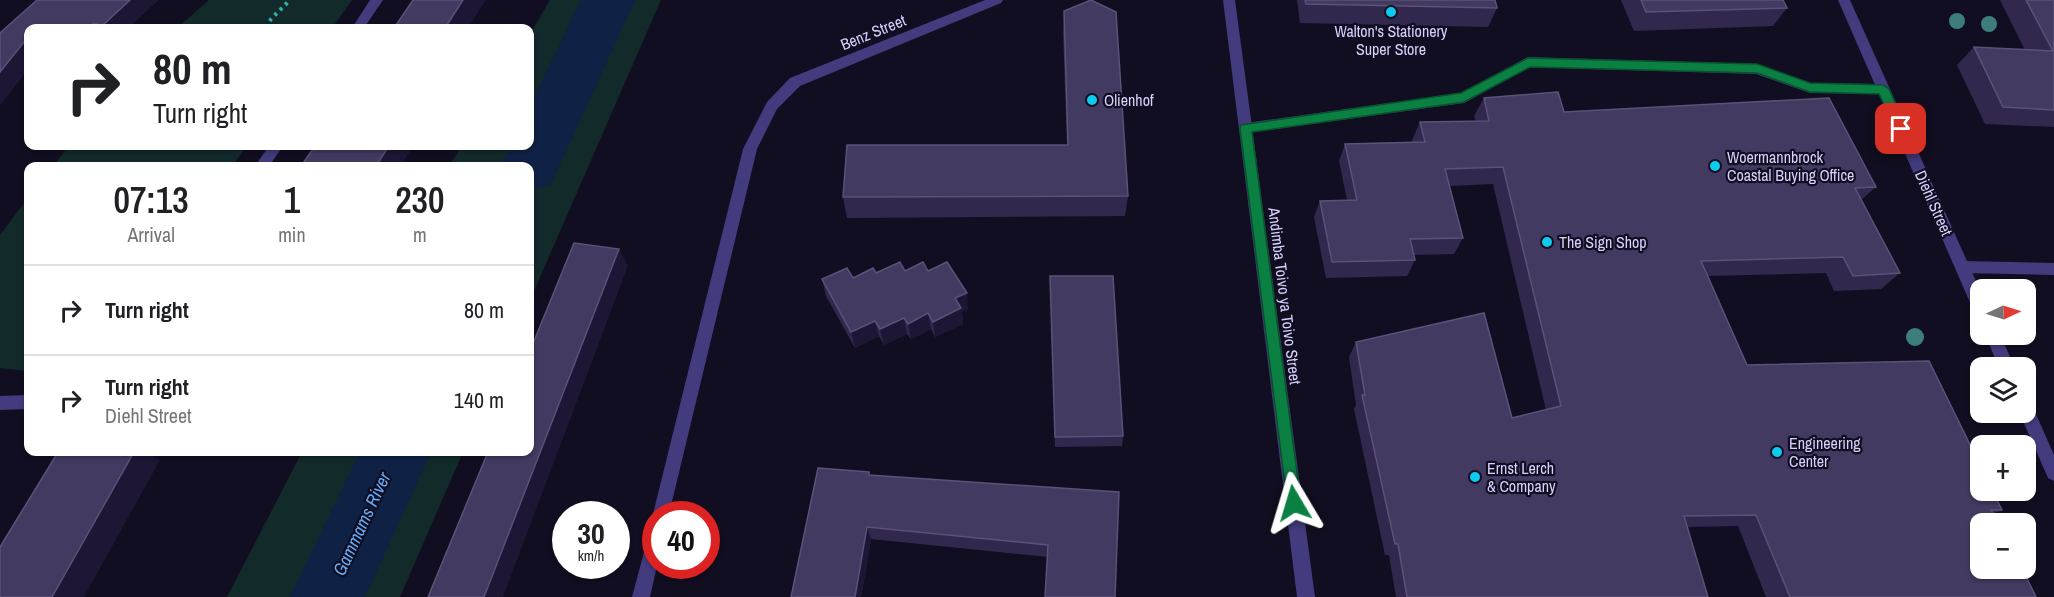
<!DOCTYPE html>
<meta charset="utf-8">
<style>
body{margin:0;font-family:"Archivo Narrow",sans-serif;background:#f6f6f6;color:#202124;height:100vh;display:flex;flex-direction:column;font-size:22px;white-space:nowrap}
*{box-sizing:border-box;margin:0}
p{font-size:20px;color:#757577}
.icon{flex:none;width:33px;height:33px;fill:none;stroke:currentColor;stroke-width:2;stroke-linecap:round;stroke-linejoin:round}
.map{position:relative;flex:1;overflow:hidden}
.side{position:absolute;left:24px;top:162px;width:510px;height:294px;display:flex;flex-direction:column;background:#fff;border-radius:12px;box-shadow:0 2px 4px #0004}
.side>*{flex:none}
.hud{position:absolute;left:24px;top:24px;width:510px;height:126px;border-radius:12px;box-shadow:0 2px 4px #0004;background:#fff;color:#202124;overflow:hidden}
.needle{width:39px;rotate:86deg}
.controls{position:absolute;left:1970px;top:279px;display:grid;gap:12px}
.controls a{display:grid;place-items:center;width:66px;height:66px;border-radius:12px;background:#fff;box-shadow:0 2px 4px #0004;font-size:30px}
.speed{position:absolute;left:552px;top:501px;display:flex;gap:12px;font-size:30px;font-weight:700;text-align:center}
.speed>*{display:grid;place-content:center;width:78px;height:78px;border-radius:50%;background:#fff;box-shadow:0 2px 4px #0004;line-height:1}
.speed small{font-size:15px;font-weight:400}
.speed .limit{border:9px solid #d22;background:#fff;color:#111}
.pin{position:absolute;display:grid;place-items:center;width:51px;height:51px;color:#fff;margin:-26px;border-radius:12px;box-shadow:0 3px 9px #0006}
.me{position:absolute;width:66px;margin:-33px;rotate:353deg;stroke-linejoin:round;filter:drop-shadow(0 0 4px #0008)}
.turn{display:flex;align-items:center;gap:21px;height:126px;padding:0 30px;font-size:27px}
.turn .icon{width:78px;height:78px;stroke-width:2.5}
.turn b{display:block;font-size:42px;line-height:51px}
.eta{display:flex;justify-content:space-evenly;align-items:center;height:102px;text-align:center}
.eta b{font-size:36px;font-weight:600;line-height:42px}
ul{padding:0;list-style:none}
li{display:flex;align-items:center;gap:18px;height:90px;padding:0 30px;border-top:2px solid #e0e0e0}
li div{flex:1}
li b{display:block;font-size:22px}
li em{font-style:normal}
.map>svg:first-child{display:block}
.green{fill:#122a2a}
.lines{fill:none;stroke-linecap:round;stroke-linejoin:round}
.river{fill:#0f2144;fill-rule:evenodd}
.path{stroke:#34adad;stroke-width:4;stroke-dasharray:3 4.5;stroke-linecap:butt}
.service{fill:#423b7e;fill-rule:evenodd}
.minor{fill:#423b7e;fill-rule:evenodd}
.tertiary{fill:#423b7e;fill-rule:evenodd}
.tree{fill:#3d7e7a}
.wall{fill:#32284e}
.shaded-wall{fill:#1d1634}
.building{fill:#433a61;stroke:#5b5179;stroke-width:1.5}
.route{fill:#0b8043;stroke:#07532c;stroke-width:1.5}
.poi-dot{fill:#0bcbee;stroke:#120e21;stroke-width:2}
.labels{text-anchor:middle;stroke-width:4.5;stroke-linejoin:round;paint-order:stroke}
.poi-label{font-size:16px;fill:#d8d0fd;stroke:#120e21;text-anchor:start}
.street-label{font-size:16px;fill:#d8d0fd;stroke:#120e21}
.water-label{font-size:18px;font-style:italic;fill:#63abf8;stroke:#120e21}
</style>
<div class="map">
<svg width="2054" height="597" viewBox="0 0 2054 597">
<rect width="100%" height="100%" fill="#120e21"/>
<g class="green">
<polygon points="209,0 352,0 332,28 177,28"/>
<polygon points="550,0 661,0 530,300 530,166 449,166 462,146 530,146 530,34"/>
<polygon points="69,146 247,146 232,166 53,166"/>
<polygon points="28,198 28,371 0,368 0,235"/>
<polygon points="302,452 463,452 400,597 227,597"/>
</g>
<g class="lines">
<g class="river">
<polygon points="581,0 635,0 551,184 530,191 530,166 500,166 510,146 530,146 530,106"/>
<polygon points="360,452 431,452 365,597 290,597"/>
</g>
<polyline class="path" points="267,28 271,19 290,0"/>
<g class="service">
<polygon points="985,0 1003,0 1001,3 800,86 777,109 757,149 669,514 656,514 655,520 653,514 743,149 767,102 790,78"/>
<polygon points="1528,57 1757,64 1811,83 1883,84 1890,89 1883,94 1810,93 1756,74 1530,67 1464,103 1246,133 1239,128 1246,123 1461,93"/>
<polygon points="1962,261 2054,263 2054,275 1962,273 1957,271 1955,267 1957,263"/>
<polygon points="656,529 656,566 657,566 650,597 632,597 648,537 650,531"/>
</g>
<g class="minor">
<polygon points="370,0 383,0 364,28 352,28"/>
<polygon points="1838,0 1850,0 1980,290 1980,313 1975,312 1972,307"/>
<polygon points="269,146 283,146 269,166 255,166"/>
<polygon points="1985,334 2000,334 2015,368 1999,368"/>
<polygon points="28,395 28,409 0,410 0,396"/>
<polygon points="2025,401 2031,403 2054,455 2054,481 2048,478 2019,412 2025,412"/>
</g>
<polygon class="tertiary" points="1223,0 1235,0 1315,597 1297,597"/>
</g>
<g class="tree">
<circle cx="1957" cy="21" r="8"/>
<circle cx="1989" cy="24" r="8"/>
<circle cx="1915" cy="337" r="9"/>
</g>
<g class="wall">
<polygon points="37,0 158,0 128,28 28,28 28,69 0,105 0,33"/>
<polygon points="1297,0 1495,0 1497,8 1488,27 1300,23"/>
<polygon points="1621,0 1783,0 1787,8 1773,26 1634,31"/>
<polygon points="2000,0 2054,0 2054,127 1985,124 1957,65 1974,47 2025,50"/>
<polygon points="1064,11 1128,196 1125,216 847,218 843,197 1067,145 1063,33"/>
<polygon points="1484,98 1564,112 1876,187 1861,200 1900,273 1881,289 1834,291 1826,273 1708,276 1747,365 2002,510 1993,514 2036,597 1766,597 1738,526 1687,527 1708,597 1396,597 1389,555 1385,555 1354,409 1356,405 1349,357 1356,342 1512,418 1546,410 1493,184 1449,186 1463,238 1454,254 1414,255 1415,260 1407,276 1326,278 1314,217 1320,201 1347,200 1339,161 1345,144 1412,142 1412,140 1420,122 1476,121 1474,116"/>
<polygon points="905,271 928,271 968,309 962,312 963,324 935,337 931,329 911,339 907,334 884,345 879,336 855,348 826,296 822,279 853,278"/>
<polygon points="1050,276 1123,436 1122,446 1055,447"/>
<polygon points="869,472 870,475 1119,492 1048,557 871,539 861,597"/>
</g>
<g class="shaded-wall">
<polygon points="130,0 158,0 128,28 104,28 102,26"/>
<polygon points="463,0 486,0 468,28 445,28"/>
<polygon points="94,23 99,28 88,28"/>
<polygon points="28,37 28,69 0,105 0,72"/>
<polygon points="389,146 414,146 400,166 376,166"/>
<polygon points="619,249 628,266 503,597 484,597"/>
<polygon points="967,293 968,309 962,312 963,324 935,337 933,322 955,298"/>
<polygon points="928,313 931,329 911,339 908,324"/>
<polygon points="904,318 907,334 884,345 880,329"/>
<polygon points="875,321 879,336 855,348 851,332"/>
<polygon points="134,452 147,452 160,460 84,597 52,597"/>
<polygon points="867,527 871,539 861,597 855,597"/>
</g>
<g class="building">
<polygon points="37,0 130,0 102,26 94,23 88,28 28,28 28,37 0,72 0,33"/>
<polygon points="413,0 463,0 445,28 394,28"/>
<polygon points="1091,0 1116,12 1128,196 843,197 847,145 1068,145 1064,11"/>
<polygon points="1305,0 1495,0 1497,8 1306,4"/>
<polygon points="1641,0 1783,0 1787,8 1646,12"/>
<polygon points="2026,0 2054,0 2054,110 2003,107 1974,47 2053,51"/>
<polygon points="1558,92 1564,112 1829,98 1876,187 1855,188 1900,273 1853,276 1843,257 1701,261 1747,365 1929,361 1980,465 1980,490 1992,490 2002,510 1991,510 1998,524 1980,524 1980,568 2022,568 2036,597 1790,597 1756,515 1684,516 1708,597 1407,597 1398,544 1395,544 1362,395 1365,395 1356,342 1484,313 1512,418 1561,406 1503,167 1445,169 1463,238 1410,239 1415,260 1332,262 1320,201 1357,200 1345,144 1425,142 1420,122 1489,121 1484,98"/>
<polygon points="315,146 389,146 376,166 301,166"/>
<polygon points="574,243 619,249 484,597 428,597 488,452 530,452 530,351"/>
<polygon points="900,262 905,271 923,262 928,271 947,262 967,293 955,298 961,308 933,322 928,313 908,324 904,318 880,329 875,321 851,332 822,279 847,268 853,278 873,268 876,273"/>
<polygon points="1050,276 1113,276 1123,436 1055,437"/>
<polygon points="58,452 134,452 52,597 0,597 0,547"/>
<polygon points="818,468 869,472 869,475 1119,492 1115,597 1045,597 1048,545 867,527 855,597 791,597"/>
</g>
<polygon class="route" points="1528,58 1757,64 1810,83 1883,85 1889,89 1907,129 1901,134 1897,132 1879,94 1810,92 1757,73 1530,67 1464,102 1252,132 1301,503 1299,508 1294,510 1288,508 1240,128 1241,125 1461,93"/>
<g class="poi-dot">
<circle cx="1391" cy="12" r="6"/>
<circle cx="1092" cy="100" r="6"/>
<circle cx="1715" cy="166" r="6"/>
<circle cx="1547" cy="242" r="6"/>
<circle cx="1777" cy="452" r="6"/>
<circle cx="1475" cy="477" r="6"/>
</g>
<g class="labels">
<g class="poi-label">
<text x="1391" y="37" text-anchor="middle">Walton's Stationery<tspan x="1391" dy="18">Super Store</tspan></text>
<text x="1104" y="106">Olienhof</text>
<text x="1727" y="163">Woermannbrock<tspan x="1727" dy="18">Coastal Buying Office</tspan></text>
<text x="1559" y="248">The Sign Shop</text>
<text x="1789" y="449">Engineering<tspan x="1789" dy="18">Center</tspan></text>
<text x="1487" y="474">Ernst Lerch<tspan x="1487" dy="18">&amp; Company</tspan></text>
</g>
<g class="street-label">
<text transform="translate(873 32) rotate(-22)" y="6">Benz Street</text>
<text transform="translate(1934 203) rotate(66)" y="6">Diehl Street</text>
<text transform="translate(1285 296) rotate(83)" y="6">Andimba Toivo ya Toivo Street</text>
</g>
<g class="water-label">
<text transform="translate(362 524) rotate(-65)" y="6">Gammams River</text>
</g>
</g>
</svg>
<div class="controls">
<a><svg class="needle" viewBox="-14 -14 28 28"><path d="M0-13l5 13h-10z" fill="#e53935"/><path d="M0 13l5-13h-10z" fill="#757577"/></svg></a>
<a><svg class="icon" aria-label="layers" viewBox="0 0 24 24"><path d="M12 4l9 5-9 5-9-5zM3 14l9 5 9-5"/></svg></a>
<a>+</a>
<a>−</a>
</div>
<div class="speed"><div>30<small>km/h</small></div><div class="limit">40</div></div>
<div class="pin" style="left:1901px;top:129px;background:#d93025"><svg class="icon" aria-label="arrive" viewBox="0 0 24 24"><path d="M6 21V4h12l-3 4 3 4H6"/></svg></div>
<svg class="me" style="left:1294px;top:503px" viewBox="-20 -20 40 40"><path d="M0-17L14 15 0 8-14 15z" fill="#0b8043" stroke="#fff" stroke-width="4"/></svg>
<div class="hud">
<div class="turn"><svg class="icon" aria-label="right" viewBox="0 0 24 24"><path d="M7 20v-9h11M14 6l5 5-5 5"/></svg><div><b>80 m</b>Turn right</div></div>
</div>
<section class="side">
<div class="eta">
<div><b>07:13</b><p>Arrival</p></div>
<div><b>1</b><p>min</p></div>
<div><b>230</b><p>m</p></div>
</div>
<ul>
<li><svg class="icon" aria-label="right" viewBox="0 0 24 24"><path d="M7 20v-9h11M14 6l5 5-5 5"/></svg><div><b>Turn right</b></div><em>80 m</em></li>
<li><svg class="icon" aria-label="right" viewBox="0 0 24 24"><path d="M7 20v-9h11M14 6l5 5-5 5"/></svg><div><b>Turn right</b><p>Diehl Street</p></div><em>140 m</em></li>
</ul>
</section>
</div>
